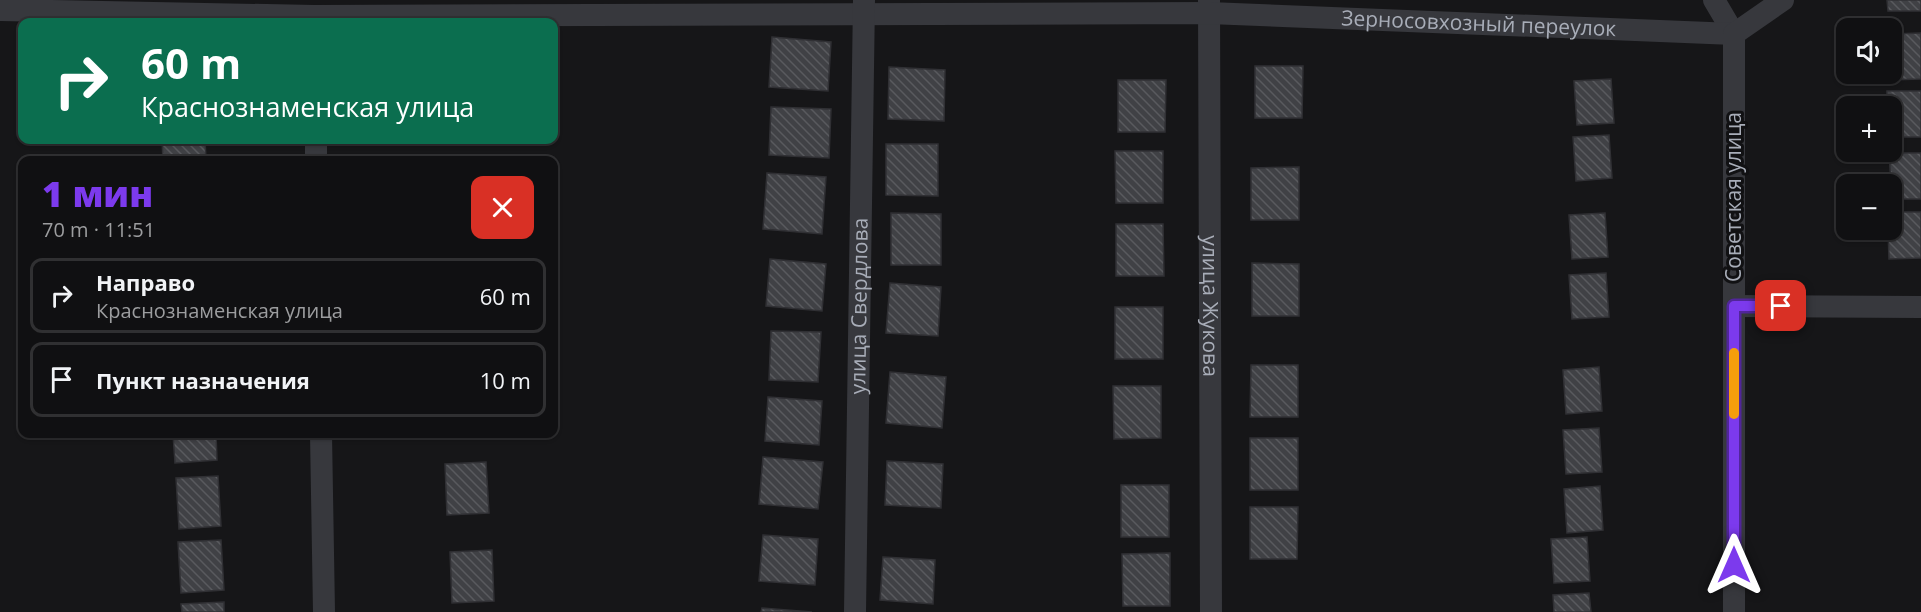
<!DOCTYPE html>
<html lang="ru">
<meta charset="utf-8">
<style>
body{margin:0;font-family:"Open Sans",sans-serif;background:#19191b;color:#f1f3f6;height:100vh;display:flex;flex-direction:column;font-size:22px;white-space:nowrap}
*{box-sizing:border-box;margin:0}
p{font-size:20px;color:#9c9d9f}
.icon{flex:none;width:33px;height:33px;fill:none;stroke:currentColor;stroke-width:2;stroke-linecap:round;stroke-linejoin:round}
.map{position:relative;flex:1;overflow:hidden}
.side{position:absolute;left:18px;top:156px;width:540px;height:282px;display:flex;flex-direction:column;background:#101012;border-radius:12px;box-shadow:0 2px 4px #0004,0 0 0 2px #303032}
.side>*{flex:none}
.guide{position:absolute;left:18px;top:18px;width:540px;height:126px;border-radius:12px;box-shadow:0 2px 4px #0004,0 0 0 2px #303032;background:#0b6e4f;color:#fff;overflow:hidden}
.controls{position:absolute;left:1836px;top:18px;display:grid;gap:12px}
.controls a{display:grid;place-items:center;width:66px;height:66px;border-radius:12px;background:#101012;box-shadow:0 2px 4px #0004,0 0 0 2px #303032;font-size:30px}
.pin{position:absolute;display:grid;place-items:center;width:51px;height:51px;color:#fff;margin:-26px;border-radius:12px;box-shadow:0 3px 9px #0006}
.me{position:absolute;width:66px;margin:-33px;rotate:0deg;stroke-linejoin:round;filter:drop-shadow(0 0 4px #0008)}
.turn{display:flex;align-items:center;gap:21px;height:126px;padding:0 24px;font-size:27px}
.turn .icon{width:78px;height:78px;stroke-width:2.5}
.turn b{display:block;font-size:42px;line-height:51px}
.round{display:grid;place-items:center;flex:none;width:63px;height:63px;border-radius:12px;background:#19191b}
.overview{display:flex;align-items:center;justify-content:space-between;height:102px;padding:0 24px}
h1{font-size:36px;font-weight:800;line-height:45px;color:#7c3aed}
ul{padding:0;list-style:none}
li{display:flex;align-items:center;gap:18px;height:75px;margin:0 12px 9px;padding:0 12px;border:3px solid #303032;border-radius:12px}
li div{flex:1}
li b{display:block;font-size:22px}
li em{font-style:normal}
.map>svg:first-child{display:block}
.building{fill:url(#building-back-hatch);stroke:#303034;stroke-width:1.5}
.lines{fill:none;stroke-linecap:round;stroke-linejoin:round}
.minor{stroke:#37383d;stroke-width:22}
.route-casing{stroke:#51269a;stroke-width:15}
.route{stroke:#7c3aed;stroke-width:10}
.slow{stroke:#f59e0b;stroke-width:10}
.labels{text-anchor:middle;stroke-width:6;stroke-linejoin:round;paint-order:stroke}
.street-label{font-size:21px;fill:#a8adb8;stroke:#111113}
</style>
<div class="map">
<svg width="1921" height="612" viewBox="0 0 1921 612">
<defs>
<pattern id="building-back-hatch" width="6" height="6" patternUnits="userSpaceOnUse" patternTransform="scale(1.5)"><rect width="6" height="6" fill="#404145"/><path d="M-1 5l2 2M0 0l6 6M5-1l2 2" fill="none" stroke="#595a5e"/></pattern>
</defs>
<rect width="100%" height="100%" fill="#161618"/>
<g class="building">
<polygon points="1887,0 1921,0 1921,11 1888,11"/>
<polygon points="1921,33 1921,79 1888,80 1888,74 1892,74 1892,34"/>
<polygon points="772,37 831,42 828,91 769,87"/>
<polygon points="1255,66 1303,66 1302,118 1255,118"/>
<polygon points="889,67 945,70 944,121 888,119"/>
<polygon points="1611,79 1614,123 1577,125 1574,81"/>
<polygon points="1118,80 1166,80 1165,132 1118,132"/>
<polygon points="1887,91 1921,91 1921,137 1892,137 1892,106 1887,106"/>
<polygon points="771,107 831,109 829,158 769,155"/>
<polygon points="1609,135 1612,178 1576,181 1573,137"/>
<polygon points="162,140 205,140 206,160 163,160"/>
<polygon points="886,144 938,144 938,196 886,195"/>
<polygon points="1115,151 1163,151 1163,203 1116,203"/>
<polygon points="1889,153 1921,153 1921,199 1892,199"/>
<polygon points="1299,167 1299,220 1251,220 1251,168"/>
<polygon points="767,173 826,177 822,234 763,229"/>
<polygon points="1892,212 1921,212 1921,258 1889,259 1888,230 1892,230"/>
<polygon points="891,213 941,214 941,265 891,265"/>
<polygon points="1605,213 1608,257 1572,259 1569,215"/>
<polygon points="1116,224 1163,224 1164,276 1116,276"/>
<polygon points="770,259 826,264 822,311 766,306"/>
<polygon points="1252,263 1299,264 1299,316 1252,316"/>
<polygon points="1606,273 1609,317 1572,319 1569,275"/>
<polygon points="890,283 941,287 938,336 886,333"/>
<rect x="1115" y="307" width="48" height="52"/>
<polygon points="771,331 821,332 818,382 769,380"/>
<polygon points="1251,365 1298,365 1298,417 1250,417"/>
<polygon points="1599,367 1602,411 1566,414 1563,370"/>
<polygon points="890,372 946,377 942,428 886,423"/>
<polygon points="1113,386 1161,386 1161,438 1114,439"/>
<polygon points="768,397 822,401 819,445 765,441"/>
<polygon points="1599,428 1602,472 1566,474 1563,430"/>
<polygon points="173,434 216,434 217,460 175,463"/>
<rect x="1250" y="438" width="48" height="52"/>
<polygon points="763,457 823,462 818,509 759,504"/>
<polygon points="887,461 943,464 941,508 885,505"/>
<polygon points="486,462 489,513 447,515 445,464"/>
<polygon points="218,476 221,526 179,529 176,478"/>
<rect x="1121" y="485" width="48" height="52"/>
<polygon points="1600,486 1603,530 1567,533 1564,489"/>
<polygon points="1250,507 1298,507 1297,559 1250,559"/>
<polygon points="763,535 818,539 815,585 759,581"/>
<polygon points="1587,537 1590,581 1554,583 1551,539"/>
<polygon points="221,540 224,590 181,593 178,542"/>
<polygon points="492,550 494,601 452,603 450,552"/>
<polygon points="1170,553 1170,606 1123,606 1122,554"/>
<polygon points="883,557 935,560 933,604 880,600"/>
<polygon points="1589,593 1591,612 1554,612 1553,595"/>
<polygon points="224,602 224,612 182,612 181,604"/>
<polygon points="762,608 812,612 761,612"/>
</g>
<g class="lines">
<g class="minor">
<path id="s1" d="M1209,0L1211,612"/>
<polyline points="1714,0 1734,34"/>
<path id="s2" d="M0,10L314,16L1209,13L1734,34"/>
<polyline points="316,140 316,160"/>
<polyline points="1734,306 1921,307"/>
<polyline points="321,434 324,612"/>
<path id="s3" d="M855,612L864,0"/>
<polyline points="1734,612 1734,34 1783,0"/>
</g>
</g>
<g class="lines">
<g class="route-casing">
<polyline id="route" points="1734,565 1734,306 1781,306"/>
</g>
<use href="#route" class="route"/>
<polyline class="slow" points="1734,353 1734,414"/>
</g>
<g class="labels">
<g class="street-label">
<text dy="7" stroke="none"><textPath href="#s2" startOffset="1479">Зерносовхозный переулок</textPath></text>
<text transform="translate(1734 197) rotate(-90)" y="7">Советская улица</text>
<text dy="7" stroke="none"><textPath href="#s3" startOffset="306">улица Свердлова</textPath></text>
<text dy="7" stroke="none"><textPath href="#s1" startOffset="306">улица Жукова</textPath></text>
</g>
</g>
</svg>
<div class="controls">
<a><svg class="icon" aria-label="sound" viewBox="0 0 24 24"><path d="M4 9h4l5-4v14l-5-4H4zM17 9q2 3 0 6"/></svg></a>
<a>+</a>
<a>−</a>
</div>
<div class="pin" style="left:1781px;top:306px;background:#d93025"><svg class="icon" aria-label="arrive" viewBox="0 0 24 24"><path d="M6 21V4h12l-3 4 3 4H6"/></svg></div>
<svg class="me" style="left:1734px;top:565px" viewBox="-20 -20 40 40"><path d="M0-17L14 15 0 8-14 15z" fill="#7c3aed" stroke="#fff" stroke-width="4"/></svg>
<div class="guide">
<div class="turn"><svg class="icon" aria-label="right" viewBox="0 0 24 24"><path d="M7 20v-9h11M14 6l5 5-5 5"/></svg><div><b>60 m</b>Краснознаменская улица</div></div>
</div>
<section class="side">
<div class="overview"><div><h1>1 мин</h1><p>70 m · 11:51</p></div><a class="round" style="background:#d93025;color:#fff"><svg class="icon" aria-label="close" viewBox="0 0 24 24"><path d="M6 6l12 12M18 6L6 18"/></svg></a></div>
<ul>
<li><svg class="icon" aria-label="right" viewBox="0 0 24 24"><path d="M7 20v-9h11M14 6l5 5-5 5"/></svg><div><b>Направо</b><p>Краснознаменская улица</p></div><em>60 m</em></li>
<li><svg class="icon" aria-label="arrive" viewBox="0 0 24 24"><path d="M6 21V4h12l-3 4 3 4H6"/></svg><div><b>Пункт назначения</b></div><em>10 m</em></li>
</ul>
</section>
</div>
